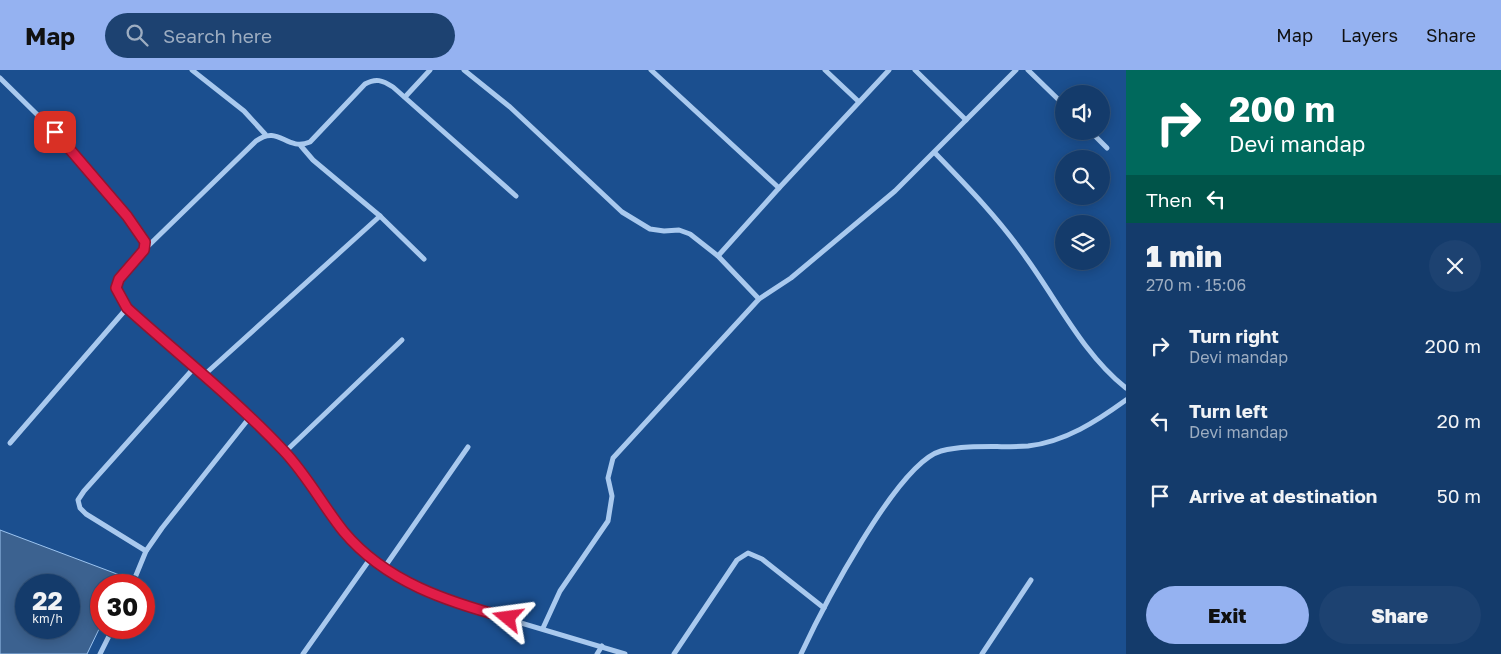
<!DOCTYPE html>
<meta charset="utf-8">
<style>
body{margin:0;font-family:"Golos Text",sans-serif;background:#1d4271;color:#f1f3f6;height:100vh;display:flex;flex-direction:column;font-size:19px;white-space:nowrap}
*{box-sizing:border-box;margin:0}
p{font-size:16px;color:#9dadc1}
.icon{flex:none;width:28px;height:28px;fill:none;stroke:currentColor;stroke-width:2;stroke-linecap:round;stroke-linejoin:round}
.map{position:relative;flex:1;overflow:hidden}
.sheet{display:flex;flex-direction:column;background:#143b6b;width:375px}
.sheet>*{flex:none}
.guide{background:#00695c;color:#fff;overflow:hidden}
.controls{position:absolute;left:1055px;top:15px;display:grid;gap:10px}
.controls a{display:grid;place-items:center;width:55px;height:55px;border-radius:50%;background:#143b6b;box-shadow:0 2px 12px #0003,0 0 0 1px #33557e;font-size:25px}
.speed{position:absolute;left:15px;top:504px;display:flex;gap:10px;font-size:25px;font-weight:700;text-align:center}
.speed>*{display:grid;place-content:center;width:65px;height:65px;border-radius:50%;background:#143b6b;box-shadow:0 2px 12px #0003,0 0 0 1px #33557e;line-height:1}
.speed small{font-size:12px;font-weight:400}
.speed .limit{border:8px solid #d22;background:#fff;color:#111}
.pin{position:absolute;display:grid;place-items:center;width:42px;height:42px;color:#fff;margin:-21px;border-radius:10px;box-shadow:0 2px 8px #0006}
.me{position:absolute;width:55px;margin:-28px;rotate:286deg;stroke-linejoin:round;filter:drop-shadow(0 0 4px #0008)}
.turn{display:flex;align-items:center;gap:18px;height:105px;padding:0 20px;font-size:22px}
.turn .icon{width:65px;height:65px;stroke-width:2.5}
.turn b{display:block;font-size:35px;line-height:42px}
.then{display:flex;align-items:center;height:48px;padding:0 20px;background:#0003;gap:10px;font-size:19px}
.round{display:grid;place-items:center;flex:none;width:52px;height:52px;border-radius:26px;background:#1d4271}
.summary{display:flex;align-items:center;justify-content:space-between;height:85px;padding:0 20px}
h1{font-size:30px;font-weight:800;line-height:38px}
.button{display:flex;gap:10px;margin-top:auto;padding:10px 20px}
.button a{flex:1;height:58px;border-radius:30px;background:#95b2f1;color:#111;font-size:20px;font-weight:800;line-height:58px;text-align:center}
.button a+a{background:#1d4271;color:#f1f3f6}
ul{padding:0;list-style:none}
li{display:flex;align-items:center;gap:15px;height:75px;padding:0 20px}
li div{flex:1}
li b{display:block;font-size:19px}
li em{font-style:normal}
header{display:flex;align-items:center;gap:30px;box-sizing:border-box;height:70px;padding:0 25px;background:#95b2f1;color:#111}
header strong{font-size:24px}
nav{display:flex;gap:28px;margin-inline-start:auto;font-size:18px}
.search{width:350px;height:45px;background:#1d4271;display:flex;align-items:center;gap:12px;box-sizing:border-box;padding:0 18px;border-radius:28px;color:#9dadc1;font-size:19px}
main{display:flex;flex:1;min-height:0}
.map>svg:first-child{display:block}
.water{fill:#3c6290;stroke:#9cc4f0;fill-rule:evenodd}
.lines{fill:none;stroke-linecap:round;stroke-linejoin:round}
.street{stroke:#a9c9ee;stroke-width:5}
.route-casing{stroke:#92132f;stroke-width:12}
.route{stroke:#e11d48;stroke-width:9}
</style>
<header>
<strong>Map</strong>
<div class="search"><svg class="icon" aria-label="search" viewBox="0 0 24 24"><circle cx="10" cy="10" r="6"/><path d="M15 15l6 6"/></svg>Search here</div>
<nav><a>Map</a><a>Layers</a><a>Share</a></nav>
</header>
<main>
<div class="map">
<svg width="1126" height="584" viewBox="0 0 1126 584">
<rect width="100%" height="100%" fill="#1b4f8f"/>
<path class="water" d="M0,460L125,507L121,515H101V555L87,584H0ZM26,515H69V558H26Z"/>
<g class="lines">
<g class="street">
<polyline points="192,0 244,41 265,64"/>
<polyline points="464,0 510,37 622,142 650,159 664,161 679,160 690,164 718,186 759,229 613,388 608,408 612,426 608,451 560,521 543,558"/>
<polyline points="651,0 779,118 718,186"/>
<polyline points="825,0 858,31"/>
<polyline points="915,0 966,50"/>
<polyline points="1028,0 1064,35"/>
<path d="M0,8L65,72L141,163C152,188 123,197 116,218L127,238L250,347L285,382L345,463L370,489L398,508L435,525L474,539L625,584"/>
<polyline points="405,27 430,0"/>
<polyline points="1090,61 1107,78"/>
<polyline points="301,76 313,90 380,146 424,189"/>
<path d="M935,83C968,117 1000,150 1027,189C1058,232 1084,285 1126,318"/>
<polyline points="779,118 889,0"/>
<path d="M144,180L256,71C279,54 286,82 310,72L365,14C376,8 382,10 393,17L516,126"/>
<polyline points="759,229 791,208 895,121 1016,0"/>
<polyline points="203,306 380,146"/>
<polyline points="10,373 127,238"/>
<polyline points="285,382 402,270"/>
<polyline points="146,481 86,444 80,438 78,430 84,421 194,298"/>
<polyline points="384,498 468,377"/>
<polyline points="132,515 146,481 162,458 250,347"/>
<polyline points="100,584 113,558"/>
<polyline points="303,584 370,489"/>
<polyline points="597,584 602,576"/>
<polyline points="674,584 737,490 748,483 762,489 824,538"/>
<path d="M801,584C821,541 897,393 941,381C969,374 999,378 1028,376C1065,372 1097,351 1126,330"/>
<polyline points="982,584 1031,510"/>
</g>
</g>
<g class="lines">
<g class="route-casing">
<path id="route" d="M55,62L127,146L145,172L144,180L119,209L116,218L127,238C179,285 235,329 283,380C307,405 323,436 344,462C386,512 448,532 508,548"/>
</g>
<use href="#route" class="route"/>
</g>
</svg>
<div class="controls">
<a><svg class="icon" aria-label="sound" viewBox="0 0 24 24"><path d="M4 9h4l5-4v14l-5-4H4zM17 9q2 3 0 6"/></svg></a>
<a><svg class="icon" aria-label="search" viewBox="0 0 24 24"><circle cx="10" cy="10" r="6"/><path d="M15 15l6 6"/></svg></a>
<a><svg class="icon" aria-label="layers" viewBox="0 0 24 24"><path d="M12 4l9 5-9 5-9-5zM3 14l9 5 9-5"/></svg></a>
</div>
<div class="speed"><div>22<small>km/h</small></div><div class="limit">30</div></div>
<div class="pin" style="left:55px;top:62px;background:#d93025"><svg class="icon" aria-label="arrive" viewBox="0 0 24 24"><path d="M6 21V4h12l-3 4 3 4H6"/></svg></div>
<svg class="me" style="left:508px;top:548px" viewBox="-20 -20 40 40"><path d="M0-17L14 15 0 8-14 15z" fill="#e11d48" stroke="#fff" stroke-width="4"/></svg>
</div>
<section class="sheet">
<div class="guide">
<div class="turn"><svg class="icon" aria-label="right" viewBox="0 0 24 24"><path d="M7 20v-9h11M14 6l5 5-5 5"/></svg><div><b>200 m</b>Devi mandap</div></div>
<div class="then">Then<svg class="icon" aria-label="left" viewBox="0 0 24 24"><path d="M17 20v-9H6M10 6l-5 5 5 5"/></svg></div>
</div>
<div class="summary"><div><h1>1 min</h1><p>270 m · 15:06</p></div><a class="round"><svg class="icon" aria-label="close" viewBox="0 0 24 24"><path d="M6 6l12 12M18 6L6 18"/></svg></a></div>
<ul>
<li><svg class="icon" aria-label="right" viewBox="0 0 24 24"><path d="M7 20v-9h11M14 6l5 5-5 5"/></svg><div><b>Turn right</b><p>Devi mandap</p></div><em>200 m</em></li>
<li><svg class="icon" aria-label="left" viewBox="0 0 24 24"><path d="M17 20v-9H6M10 6l-5 5 5 5"/></svg><div><b>Turn left</b><p>Devi mandap</p></div><em>20 m</em></li>
<li><svg class="icon" aria-label="arrive" viewBox="0 0 24 24"><path d="M6 21V4h12l-3 4 3 4H6"/></svg><div><b>Arrive at destination</b></div><em>50 m</em></li>
</ul>
<div class="button"><a>Exit</a><a>Share</a></div>
</section>
</main>
